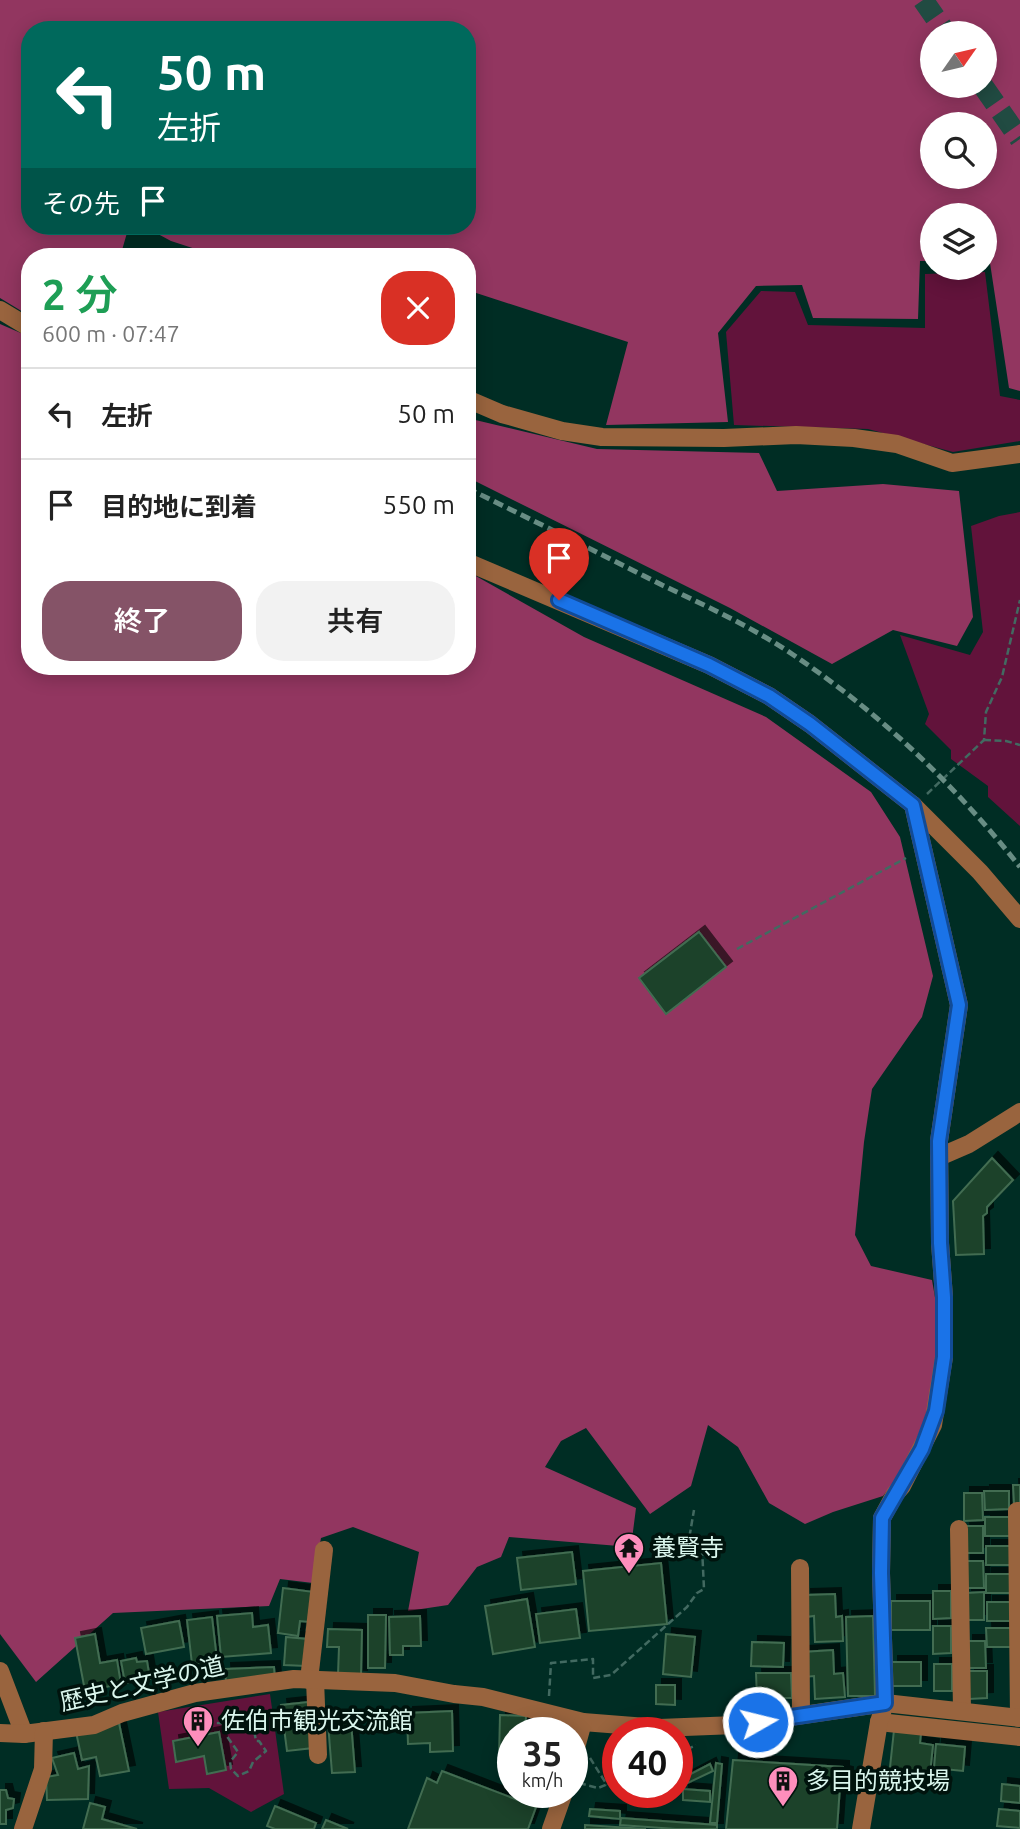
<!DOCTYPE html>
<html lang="ja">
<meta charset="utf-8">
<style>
body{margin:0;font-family:Ubuntu,"Noto Sans JP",sans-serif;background:#f2f2f2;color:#222;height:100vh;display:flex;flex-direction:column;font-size:26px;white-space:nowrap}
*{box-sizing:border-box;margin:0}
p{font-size:23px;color:#767676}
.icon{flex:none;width:38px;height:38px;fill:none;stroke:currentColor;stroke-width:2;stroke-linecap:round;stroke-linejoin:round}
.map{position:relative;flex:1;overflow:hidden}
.sheet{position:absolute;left:21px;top:248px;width:455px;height:427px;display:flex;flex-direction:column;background:#fff;border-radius:28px;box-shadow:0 4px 18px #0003}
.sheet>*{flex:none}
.hud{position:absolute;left:21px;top:21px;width:455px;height:214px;border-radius:28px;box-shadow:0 4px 18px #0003;background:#00695c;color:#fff;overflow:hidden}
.needle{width:46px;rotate:56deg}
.controls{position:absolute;left:920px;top:21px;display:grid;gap:14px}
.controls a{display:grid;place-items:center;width:77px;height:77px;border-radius:50%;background:#fff;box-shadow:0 4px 18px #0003;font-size:35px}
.speed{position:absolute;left:497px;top:1717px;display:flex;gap:14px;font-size:35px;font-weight:700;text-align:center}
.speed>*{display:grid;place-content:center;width:91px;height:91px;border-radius:50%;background:#fff;box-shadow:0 4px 18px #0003;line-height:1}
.speed small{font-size:18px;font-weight:400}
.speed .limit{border:10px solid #d22;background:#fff;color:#111}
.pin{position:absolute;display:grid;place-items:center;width:60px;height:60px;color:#fff;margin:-72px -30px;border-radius:50% 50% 50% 0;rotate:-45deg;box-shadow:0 0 7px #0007}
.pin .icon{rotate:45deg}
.me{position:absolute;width:77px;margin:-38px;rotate:82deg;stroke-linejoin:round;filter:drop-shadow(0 0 5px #0008)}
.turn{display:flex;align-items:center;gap:24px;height:147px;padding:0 21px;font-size:32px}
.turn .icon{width:91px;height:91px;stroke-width:2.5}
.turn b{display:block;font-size:49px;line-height:60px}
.then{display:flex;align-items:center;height:66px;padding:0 21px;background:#0003;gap:14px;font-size:26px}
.round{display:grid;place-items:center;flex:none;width:74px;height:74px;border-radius:28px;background:#f2f2f2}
.summary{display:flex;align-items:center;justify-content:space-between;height:119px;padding:0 21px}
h1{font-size:42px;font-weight:600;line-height:52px;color:#1e9e55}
.action{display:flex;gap:14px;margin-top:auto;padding:14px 21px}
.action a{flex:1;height:80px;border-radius:28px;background:#855367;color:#fff;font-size:28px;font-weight:600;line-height:80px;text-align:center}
.action a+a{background:#f2f2f2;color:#222}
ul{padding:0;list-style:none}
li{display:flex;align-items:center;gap:21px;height:91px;padding:0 21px;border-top:2px solid #e0e0e0}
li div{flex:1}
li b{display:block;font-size:26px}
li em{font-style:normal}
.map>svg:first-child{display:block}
.green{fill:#62133b}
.forest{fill:#923660;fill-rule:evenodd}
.building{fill:#1a432b;stroke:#426c51;stroke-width:2;filter:url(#shadow)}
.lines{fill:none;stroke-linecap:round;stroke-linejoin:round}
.highway-tunnel{stroke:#214b42;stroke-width:21;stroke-dasharray:21 10;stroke-linecap:butt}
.path{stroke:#426a61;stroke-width:2.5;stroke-dasharray:7 3.5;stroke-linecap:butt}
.minor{stroke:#99643e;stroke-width:18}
.rail{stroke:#688d84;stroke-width:5;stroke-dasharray:10 5;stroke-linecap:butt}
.route-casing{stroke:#114b97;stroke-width:18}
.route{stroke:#1a73e8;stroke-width:12}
.labels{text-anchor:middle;stroke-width:7;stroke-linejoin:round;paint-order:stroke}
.poi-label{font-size:24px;fill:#daf6ed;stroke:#00130d;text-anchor:start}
.street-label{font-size:24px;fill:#daf6ed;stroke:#00130d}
</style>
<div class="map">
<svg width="1020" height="1829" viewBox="0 0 1020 1829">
<defs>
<filter id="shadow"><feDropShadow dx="6" dy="-6" stdDeviation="0" flood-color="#0009"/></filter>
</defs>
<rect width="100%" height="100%" fill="#002d24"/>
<g class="green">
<polygon points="985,272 1000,396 1020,400 1020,441 953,452 868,429 734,425 726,332 761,291 795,292 808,325 925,328 925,274"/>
<polygon points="1020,512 1020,826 988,797 988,786 951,759 951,750 925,724 929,714 900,635 970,655 983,632 971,526 999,516"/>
<polygon points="270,1694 284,1794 251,1812 209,1788 169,1789 158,1712"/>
</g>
<g class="forest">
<path d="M0,0H1020V391L1009,388L990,263H985V215H933V261H920L918,319L813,318L802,285L756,286L718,333L728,422L606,425L628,342L467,290V257H367L355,253L351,257H220L171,241L143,226H467V30H30V226H129L120,257H30V316L28,315L0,298ZM933,33H985V86H933ZM933,124H985V177H933Z"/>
<polygon points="0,324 30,337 30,667 467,667 467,571 584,637 766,717 871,792 900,837 933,976 922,1017 872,1089 864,1142 855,1235 871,1266 932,1280 939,1321 929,1415 904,1469 883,1496 833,1512 805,1524 769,1503 738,1447 708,1425 691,1486 650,1514 586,1428 561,1441 545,1467 636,1508 631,1547 509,1537 501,1557 477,1567 448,1605 408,1611 419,1552 353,1527 321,1538 313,1583 280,1579 269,1606 113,1613 36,1682 0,1634"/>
<polygon points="467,418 597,449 759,453 777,491 883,484 959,491 973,617 957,646 893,630 832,664 730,608 467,477"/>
</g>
<g class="building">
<polygon points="699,932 726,967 666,1014 639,978"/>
<polygon points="992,1158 1013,1180 987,1207 987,1213 983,1216 984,1254 956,1255 953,1201"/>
<polygon points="1013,1485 1020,1485 1020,1504 1014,1504"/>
<polygon points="984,1491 1009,1491 1009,1509 985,1510"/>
<polygon points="964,1493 982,1493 983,1520 964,1521"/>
<polygon points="985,1517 1009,1517 1010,1536 985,1536"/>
<polygon points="964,1526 983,1526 983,1553 965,1553"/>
<polygon points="986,1546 1010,1546 1011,1565 986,1565"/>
<polygon points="572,1552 576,1584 521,1590 517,1558"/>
<polygon points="965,1561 983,1561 984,1588 965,1588"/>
<polygon points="661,1563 667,1624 589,1631 583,1571"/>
<polygon points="986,1574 1010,1574 1011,1593 986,1593"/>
<polygon points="283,1588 314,1592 310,1622 300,1621 298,1636 278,1633"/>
<polygon points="933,1591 951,1591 951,1618 933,1619"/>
<polygon points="984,1592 984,1620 966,1620 966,1593"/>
<polygon points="835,1594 836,1617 842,1616 843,1641 815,1642 814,1616 806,1617 805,1595"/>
<polygon points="527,1599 535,1647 493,1654 485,1606"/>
<rect x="891" y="1601" width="39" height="29"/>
<polygon points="987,1602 1011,1602 1012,1621 987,1621"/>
<polygon points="576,1609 580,1638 540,1643 536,1614"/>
<polygon points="252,1613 253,1627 268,1625 271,1653 221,1657 217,1616"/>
<polygon points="368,1615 386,1615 385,1668 368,1668"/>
<polygon points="420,1616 421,1646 403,1646 403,1655 390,1655 389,1617"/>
<polygon points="873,1616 875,1696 848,1696 846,1617"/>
<polygon points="212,1617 217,1660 192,1664 187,1620"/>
<polygon points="179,1621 184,1647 146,1654 141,1628"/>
<polygon points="933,1626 951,1626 951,1653 933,1654"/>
<polygon points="986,1628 1011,1628 1011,1647 987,1647"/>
<polygon points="328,1629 362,1630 361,1676 338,1675 339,1647 327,1647"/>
<polygon points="95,1634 100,1663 117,1660 121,1684 85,1691 75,1638"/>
<polygon points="666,1634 695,1637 691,1677 663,1674"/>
<polygon points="286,1637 308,1639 306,1666 284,1665"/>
<polygon points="967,1641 985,1641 986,1668 967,1668"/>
<polygon points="752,1642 784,1643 783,1667 751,1666"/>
<polygon points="833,1650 834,1674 843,1673 845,1697 815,1699 814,1676 804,1677 802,1652"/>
<polygon points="136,1658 137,1662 147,1661 150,1679 125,1683 121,1661"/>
<rect x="892" y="1662" width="29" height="24"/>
<rect x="934" y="1664" width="18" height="27"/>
<polygon points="274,1667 275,1680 226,1682 225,1669"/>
<polygon points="969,1671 987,1671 987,1698 969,1699"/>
<polygon points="756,1673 791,1673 792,1698 757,1698"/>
<polygon points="656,1685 675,1685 675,1705 656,1704"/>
<polygon points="308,1702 313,1748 287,1751 281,1705"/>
<polygon points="452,1711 453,1751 430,1752 430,1743 408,1744 407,1713"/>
<polygon points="500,1715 526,1716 525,1732 513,1732 513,1759 499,1758"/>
<polygon points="351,1722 355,1772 332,1773 328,1723"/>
<polygon points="119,1723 129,1771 100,1776 96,1757 82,1760 76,1732"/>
<polygon points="894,1730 921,1733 920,1743 933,1745 930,1774 908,1772 906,1789 888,1786"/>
<polygon points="219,1732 226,1770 207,1774 204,1756 176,1762 173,1741"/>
<polygon points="936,1744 965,1747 963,1771 934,1768"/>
<polygon points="74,1753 78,1769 89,1766 88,1799 47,1800 46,1777 58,1775 52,1758"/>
<polygon points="733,1760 843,1767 843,1772 847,1773 846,1787 840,1786 837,1829 726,1829"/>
<polygon points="716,1763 722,1764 717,1823 710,1823"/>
<polygon points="710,1764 713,1771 677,1788 677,1781"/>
<polygon points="442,1771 536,1807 528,1829 408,1829 427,1778 437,1783"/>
<polygon points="1002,1784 1020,1786 1020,1803 1001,1801"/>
<polygon points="683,1789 710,1791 710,1802 683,1800"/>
<polygon points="0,1790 6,1790 8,1798 14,1799 13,1808 6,1810 6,1824 0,1824"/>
<polygon points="90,1803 105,1807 102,1819 137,1829 83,1829"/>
<polygon points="275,1806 316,1823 314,1829 275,1829 267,1826"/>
<polygon points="590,1809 620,1811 620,1819 589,1816"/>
<polygon points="999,1809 1020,1811 1020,1828 997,1826"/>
<polygon points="621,1818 717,1825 717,1829 676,1829 620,1825"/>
<polygon points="326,1820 348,1829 322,1829"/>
<polygon points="585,1825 646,1829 585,1829"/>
</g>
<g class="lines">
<g class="highway-tunnel">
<polyline points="923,0 946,33"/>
<polyline points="983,86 1020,139"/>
</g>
<g class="path">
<polyline points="984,740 1006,741 1020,745"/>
<polyline points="927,794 984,740 986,712 1002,677 1020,600"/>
<polyline points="737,949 906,858"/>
<polyline points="549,1696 551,1663 593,1659 593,1678 611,1675 687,1607 697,1593 704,1589 702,1547 688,1545 694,1510"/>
<polyline points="233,1706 236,1723"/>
<path d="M185,1714L186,1719L199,1718V1724C216,1720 224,1727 242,1721L254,1730L256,1741H259L266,1751L253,1762L249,1771L238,1776L231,1769L230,1762L238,1752L226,1735L228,1726"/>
<polyline points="677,1754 696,1745"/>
<polyline points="590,1758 607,1785"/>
<polyline points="579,1783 598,1788 618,1780"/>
</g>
<g class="minor">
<polyline points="0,310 30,328"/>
<polyline points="467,399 502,414 562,431 602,437 724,438 796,435 854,438 897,444 952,463 1020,454"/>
<polyline points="467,562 709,665 769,696 810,724 913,805 980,872 1020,919"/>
<polyline points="939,1157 969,1144 1020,1112"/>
<polyline points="959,1529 962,1710"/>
<polyline points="800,1568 801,1715"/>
<polyline points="0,1671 24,1734"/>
<polyline points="309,1680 324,1550"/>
<polyline points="315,1680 318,1755"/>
<polyline points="1019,1718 1017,1511 1020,1511"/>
<polyline points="879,1722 1020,1737"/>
<polyline points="0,1733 24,1734 94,1725 122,1713 195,1693 294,1679 395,1683 454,1694 483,1697 583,1722 659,1728 736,1725 885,1703 1020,1718"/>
<polyline points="572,1762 583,1722"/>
<polyline points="23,1829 43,1769 44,1731"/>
<polyline points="551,1829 564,1792"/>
<polyline points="861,1829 879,1722 885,1703 881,1573 882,1518 895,1494 902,1486 933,1425 944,1357 944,1297 940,1243 939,1141 959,1005 913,805"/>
</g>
<path class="rail" d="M467,488C532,520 597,552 662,585C706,606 752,627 792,654C880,713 955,785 1020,867"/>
</g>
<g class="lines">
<g class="route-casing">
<polyline id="route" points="559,600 709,665 769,696 810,724 913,805 959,1005 939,1141 940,1243 944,1297 944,1357 936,1411 922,1449 882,1518 881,1573 885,1703 758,1722"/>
</g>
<use href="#route" class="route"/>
</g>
<defs>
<g id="temple-pin" transform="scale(1.575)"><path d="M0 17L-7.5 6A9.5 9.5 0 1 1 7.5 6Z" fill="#fe8ebc" stroke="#00130d"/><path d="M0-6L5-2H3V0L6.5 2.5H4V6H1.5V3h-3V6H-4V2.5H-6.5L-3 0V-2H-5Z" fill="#111"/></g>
<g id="building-pin" transform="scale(1.575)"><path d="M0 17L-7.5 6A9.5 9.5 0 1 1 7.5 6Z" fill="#fe8ebc" stroke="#00130d"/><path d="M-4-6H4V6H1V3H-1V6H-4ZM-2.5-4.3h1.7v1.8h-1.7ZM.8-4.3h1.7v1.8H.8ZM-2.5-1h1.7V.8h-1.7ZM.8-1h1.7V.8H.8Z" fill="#111"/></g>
</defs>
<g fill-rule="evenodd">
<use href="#temple-pin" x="629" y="1548"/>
<use href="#building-pin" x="198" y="1721"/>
<use href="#building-pin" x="783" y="1781"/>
</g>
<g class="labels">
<g class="poi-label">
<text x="652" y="1556">養賢寺</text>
<text x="221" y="1729">佐伯市観光交流館</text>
<text x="806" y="1789">多目的競技場</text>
</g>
<g class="street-label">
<text transform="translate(142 1684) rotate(-13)" y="8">歴史と文学の道</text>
</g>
</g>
</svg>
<div class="controls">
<a><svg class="needle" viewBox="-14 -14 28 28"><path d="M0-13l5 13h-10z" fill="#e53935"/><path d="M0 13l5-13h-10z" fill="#767676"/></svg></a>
<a><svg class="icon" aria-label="search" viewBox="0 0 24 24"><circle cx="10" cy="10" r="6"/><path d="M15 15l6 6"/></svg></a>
<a><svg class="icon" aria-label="layers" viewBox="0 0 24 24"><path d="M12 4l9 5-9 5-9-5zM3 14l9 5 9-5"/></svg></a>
</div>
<div class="speed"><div>35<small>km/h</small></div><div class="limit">40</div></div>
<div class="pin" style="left:559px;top:600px;background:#d93025"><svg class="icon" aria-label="arrive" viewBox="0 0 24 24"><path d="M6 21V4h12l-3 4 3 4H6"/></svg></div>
<svg class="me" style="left:758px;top:1722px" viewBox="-20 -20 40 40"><circle r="17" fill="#1a73e8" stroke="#fff" stroke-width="3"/><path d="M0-11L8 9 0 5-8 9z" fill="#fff"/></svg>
<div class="hud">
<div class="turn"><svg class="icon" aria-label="left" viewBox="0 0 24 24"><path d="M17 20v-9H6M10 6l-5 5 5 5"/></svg><div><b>50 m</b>左折</div></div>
<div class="then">その先<svg class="icon" aria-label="arrive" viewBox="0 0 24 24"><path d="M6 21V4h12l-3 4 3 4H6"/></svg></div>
</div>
<section class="sheet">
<div class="summary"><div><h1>2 分</h1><p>600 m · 07:47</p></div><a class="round" style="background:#d93025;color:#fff"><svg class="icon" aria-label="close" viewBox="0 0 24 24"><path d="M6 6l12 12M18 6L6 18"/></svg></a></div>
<ul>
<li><svg class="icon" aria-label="left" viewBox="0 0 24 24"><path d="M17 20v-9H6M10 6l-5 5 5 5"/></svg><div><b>左折</b></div><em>50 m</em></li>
<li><svg class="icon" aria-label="arrive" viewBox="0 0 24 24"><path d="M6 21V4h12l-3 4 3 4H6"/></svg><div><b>目的地に到着</b></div><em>550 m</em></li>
</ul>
<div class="action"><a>終了</a><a>共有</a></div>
</section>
</div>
